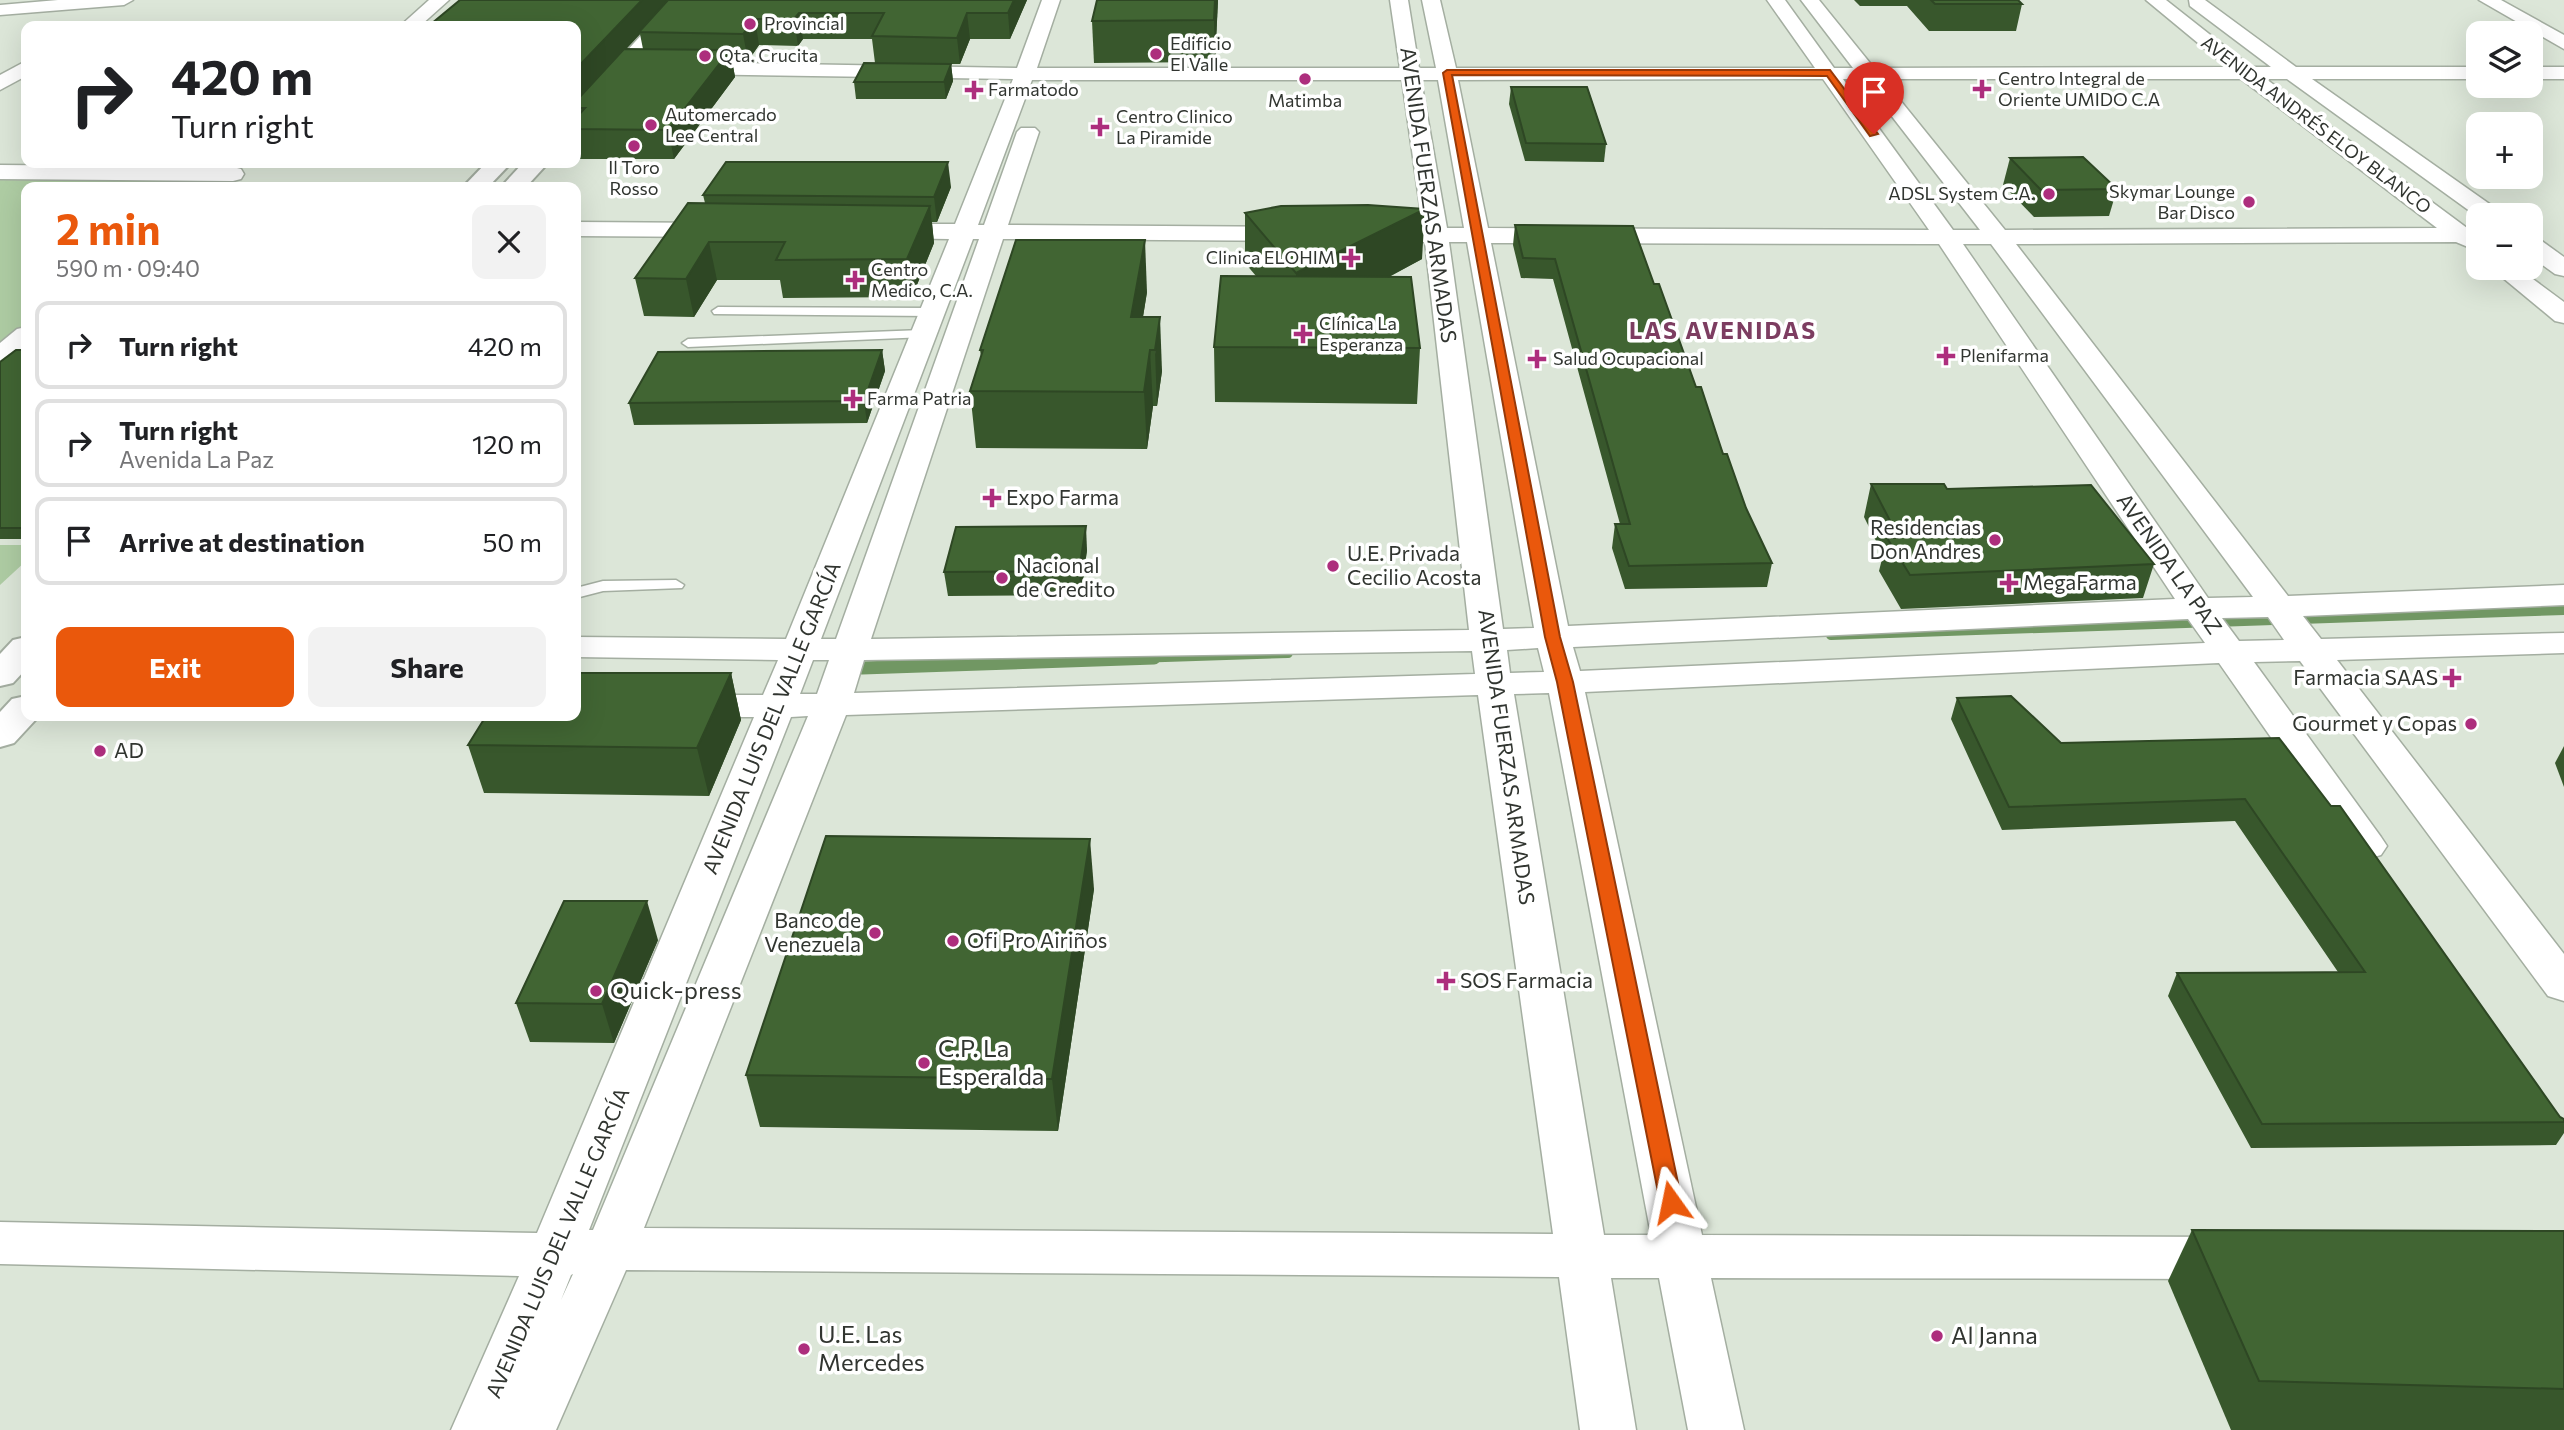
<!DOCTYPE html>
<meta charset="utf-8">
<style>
body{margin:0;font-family:Commissioner,sans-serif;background:#f2f2f2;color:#202124;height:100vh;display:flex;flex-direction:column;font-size:26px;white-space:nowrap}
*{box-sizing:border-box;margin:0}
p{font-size:23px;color:#757577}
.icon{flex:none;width:38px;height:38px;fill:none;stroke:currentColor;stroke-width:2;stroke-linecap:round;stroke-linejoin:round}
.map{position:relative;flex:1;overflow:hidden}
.details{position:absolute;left:21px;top:182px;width:560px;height:539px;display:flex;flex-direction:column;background:#fff;border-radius:14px;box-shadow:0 7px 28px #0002}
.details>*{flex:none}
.guide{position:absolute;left:21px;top:21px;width:560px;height:147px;border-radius:14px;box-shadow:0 7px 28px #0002;background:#fff;color:#202124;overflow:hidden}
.controls{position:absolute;left:2466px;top:21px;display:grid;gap:14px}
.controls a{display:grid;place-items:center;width:77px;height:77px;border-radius:14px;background:#fff;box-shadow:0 7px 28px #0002;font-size:35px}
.pin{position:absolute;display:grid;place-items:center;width:60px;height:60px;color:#fff;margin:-72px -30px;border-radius:50% 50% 50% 0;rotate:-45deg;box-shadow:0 0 7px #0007}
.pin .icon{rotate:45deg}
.me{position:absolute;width:77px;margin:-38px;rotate:348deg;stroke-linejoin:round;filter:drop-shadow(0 0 5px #0008)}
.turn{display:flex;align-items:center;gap:24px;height:147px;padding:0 35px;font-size:32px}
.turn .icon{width:91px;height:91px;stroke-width:2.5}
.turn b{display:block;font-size:49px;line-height:60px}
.round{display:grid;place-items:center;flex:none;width:74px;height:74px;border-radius:14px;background:#f2f2f2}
.overview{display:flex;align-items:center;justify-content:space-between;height:119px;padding:0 35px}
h1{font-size:42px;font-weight:700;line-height:52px;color:#ea580c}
.cta{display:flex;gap:14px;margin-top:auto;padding:14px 35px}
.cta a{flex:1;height:80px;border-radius:14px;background:#ea580c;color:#fff;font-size:28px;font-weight:700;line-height:80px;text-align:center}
.cta a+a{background:#f2f2f2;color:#202124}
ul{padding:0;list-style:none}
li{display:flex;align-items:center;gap:21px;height:88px;margin:0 14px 10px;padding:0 21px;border:4px solid #e0e0e0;border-radius:14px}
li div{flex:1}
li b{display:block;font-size:26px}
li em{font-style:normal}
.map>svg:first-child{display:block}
.green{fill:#aecca3}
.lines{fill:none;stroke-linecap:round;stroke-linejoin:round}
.stream-far1{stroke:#719763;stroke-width:10}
.stream{stroke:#719763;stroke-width:13}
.service-casing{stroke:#a4aea1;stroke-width:3}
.minor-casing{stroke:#a4aea1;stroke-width:3}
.tertiary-casing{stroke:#a4aea1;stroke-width:4}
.service{fill:#fff;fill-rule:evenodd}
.minor{fill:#fff;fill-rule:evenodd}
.tertiary{fill:#fff;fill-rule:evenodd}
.wall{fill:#38572c;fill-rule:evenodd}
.shaded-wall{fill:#2e4724}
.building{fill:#416533;stroke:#2e4724;stroke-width:2}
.route{fill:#ea580c;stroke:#983908;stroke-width:2}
.poi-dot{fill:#ad2e7d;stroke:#fff;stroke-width:2.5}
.labels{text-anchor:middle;stroke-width:7;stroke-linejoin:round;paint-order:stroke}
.far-poi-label{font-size:18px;fill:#313530;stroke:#fff;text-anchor:start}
.far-street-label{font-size:18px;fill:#313530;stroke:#fff}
.street-label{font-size:21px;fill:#313530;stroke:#fff}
.poi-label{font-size:21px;fill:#313530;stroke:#fff;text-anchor:start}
.far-district-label{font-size:23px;font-weight:bold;letter-spacing:2px;fill:#7d3d61;stroke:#fff}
.near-poi-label{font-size:24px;fill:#313530;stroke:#fff;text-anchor:start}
</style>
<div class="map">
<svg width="2564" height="1430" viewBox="0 0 2564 1430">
<rect width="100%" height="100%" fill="#dce6d8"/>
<g class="green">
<polygon points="0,174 233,174 216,187 26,187 26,335 0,356"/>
<polygon points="0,545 26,545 26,561 0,585"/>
</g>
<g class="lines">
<g class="stream-far1">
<polyline points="1831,635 2564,610"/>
<polyline points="1104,659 1288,653"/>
</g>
<polyline class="stream" points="862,668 1154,658"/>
<g class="service-casing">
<g id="service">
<polygon points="718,307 931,308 937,312 931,316 714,314 712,311"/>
<polygon points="922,330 926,331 926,337 688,347 682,343 688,339"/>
<polygon points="676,580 684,585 682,588 603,591 576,598 576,588 603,581"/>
</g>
</g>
<g class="minor-casing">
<g id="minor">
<polygon points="58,0 133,0 124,5 0,15 0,5"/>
<polygon points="429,0 449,0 420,26 400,26"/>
<path d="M1042,0H1060L1037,68H1400L1390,0H1408L1419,68H1436L1422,0H1440L1456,68H1815L1767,0H1785L1834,68H1853L1801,0H1819L1874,68L2227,67L2146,0H2166L2251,67H2271L2190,6L2189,0H2205L2296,67H2478V79H2312L2498,210L2502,215L2478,217L2287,79H2266L2467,228H2478L2477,245L2468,247L2456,242L2016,244L2288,596L2564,585V605L2303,616L2321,639L2564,633V653L2337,660L2564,954V1001L2548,996L2300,661L2254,662L2381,837L2387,846L2381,855L2367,859L2353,855L2219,663L1585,692L1702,1235L2228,1237L2246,1243L2254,1258L2246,1273L2228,1279L1711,1278L1744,1430H1688L1659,1278H1611L1636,1430H1580L1559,1277L626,1270L556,1430H451L519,1276L0,1264V1222L537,1233L754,717H687L674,714L669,706L674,698L687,695H763L778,660L576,657V637L786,639L949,239L885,238L877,236L873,231L877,226L885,224H955L1013,79L685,74L675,68L685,62L1017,68ZM1823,79L1929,230L1488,228L1458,80ZM1843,79H1863L1980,230H1953ZM1883,79H2241L2437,228L2005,230ZM1032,80H1402L1423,228L1367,230L1363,235L1367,240L1425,242L1469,630L871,639L1003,239L1296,241L1304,239L1308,234L1304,229L1296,227L1008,225L1039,132L1035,128H1021L1017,132L984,225H978ZM1421,80H1438L1464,228H1447ZM973,239H979L836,639H821ZM1449,242H1467L1534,628L1503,629ZM1491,243L1939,244L2175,599L1568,626ZM1963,244H1991L2253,597L2208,598ZM2268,617L2284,640L2239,641L2222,618ZM2188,619L2205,643L1580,671L1573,647ZM1538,648L1544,672L1510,673L1507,650ZM1472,651L1475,674L854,693L864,660ZM813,660H829L817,694H800ZM1549,693L1651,1235H1604L1514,694ZM1478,695L1553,1234L644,1228L846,715ZM808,716L593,1230H589L791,717ZM573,1274L561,1300L571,1275Z"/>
<polygon points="2479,0 2501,0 2564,35 2564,49"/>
<polygon points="26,61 26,76 0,90 0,75"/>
<rect x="2530" y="67" width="34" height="12"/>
<polygon points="0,165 233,167 241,169 244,174 241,179 233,181 0,179"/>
<polygon points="576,222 718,223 726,225 730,230 726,235 718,237 576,236"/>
<polygon points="2530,237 2539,239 2564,257 2564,276 2555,274 2530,256"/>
<polygon points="2491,268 2518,268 2564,302 2564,323 2555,321"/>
<polygon points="26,327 26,348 10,362 0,364 0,343 17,329"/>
</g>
</g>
<g class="tertiary-casing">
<g id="tertiary">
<polygon points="673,0 692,0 584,125 576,127 576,107"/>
<polygon points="486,163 511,163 488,187 463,187"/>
<polygon points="523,163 548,163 526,187 501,187"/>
<polygon points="26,637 26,669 13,683 0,686 0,654 13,640"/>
<polygon points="26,696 26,716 39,716 14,743 0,747 0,712 12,699"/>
</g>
</g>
<use href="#service" class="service"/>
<use href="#minor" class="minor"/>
<use href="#tertiary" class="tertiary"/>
</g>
<g class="wall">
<path d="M1027,0L1010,39H970L960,64H951L953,81L946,99H856L854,82L875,63L872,39H803L798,46L759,45L748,61L732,60L735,77L674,159H576V26H431V24ZM640,34L643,49H626Z"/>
<polygon points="1218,0 1215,62 1094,63 1092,21"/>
<polygon points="1854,0 2018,0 2022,4 2016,31 1929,31 1907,6 1860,6"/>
<polygon points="1511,87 1606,144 1604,162 1525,161 1509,104"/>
<polygon points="2010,158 2117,189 2109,216 2034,217 2003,185"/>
<polygon points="951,187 937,222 932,222 934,243 912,297 783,298 780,280 717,280 694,317 644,316 635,278 705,203 703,195"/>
<polygon points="1245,213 1422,259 1389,277 1420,348 1417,404 1215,402 1214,347 1256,276 1245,263"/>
<polygon points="1515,225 1654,284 1746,508 1772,563 1767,587 1625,589 1612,548 1615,524 1620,524 1553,279 1521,278 1513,245"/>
<polygon points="1147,292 1143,317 1162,371 1157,406 1153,406 1147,449 976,448 970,391 981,356 980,350"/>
<polygon points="26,350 26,539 0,539 0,362"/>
<polygon points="882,350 885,371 867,423 634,425 629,403"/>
<polygon points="1871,484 1947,489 2154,564 2143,598 1901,609 1879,571 1883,555 1864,517"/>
<polygon points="1087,550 1081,595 948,596 944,572"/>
<polygon points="731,673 741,720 709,796 484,793 468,745"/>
<polygon points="1957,698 2061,743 2279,738 2560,1117 2564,1119 2564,1133 2556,1145 2251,1148 2168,996 2177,973 2338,972 2235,821 2002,830 1951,719"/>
<polygon points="2564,746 2564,787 2555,763"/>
<polygon points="1094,889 1058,1131 760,1127 746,1075"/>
<polygon points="658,940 614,1043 530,1042 516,1003"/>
<polygon points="2192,1230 2564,1231 2564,1430 2231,1430 2168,1281"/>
</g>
<g class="shaded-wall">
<polygon points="642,0 671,0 639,32 640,34 576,103 576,69"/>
<polygon points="1014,0 1027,0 1010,39 1008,13"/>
<polygon points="1215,0 1218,0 1215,62 1214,20"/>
<polygon points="799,13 803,39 798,46 794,19"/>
<polygon points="967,13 970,39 960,64 957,38"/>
<polygon points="755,19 759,45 748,61 743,34"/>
<polygon points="730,50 735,77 674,159 668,130"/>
<polygon points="951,64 953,81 946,99 944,82"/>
<polygon points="948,162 951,187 937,222 934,197"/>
<polygon points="930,206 934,243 912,297 907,259"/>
<polygon points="1425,209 1422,259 1296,326 1296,273"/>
<polygon points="1145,240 1147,292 1134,371 1131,317"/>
<polygon points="709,242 717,280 694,317 686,279"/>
<polygon points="1160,317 1162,371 1157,406 1155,350"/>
<polygon points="882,350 885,371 867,423 864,401"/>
<polygon points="1150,350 1153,406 1147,449 1144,392"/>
<polygon points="1086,526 1087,550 1081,595 1079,571"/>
<polygon points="731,673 741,720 709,796 697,748"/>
<polygon points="1090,839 1094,889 1058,1131 1052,1079"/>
<polygon points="647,901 658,940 614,1043 602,1004"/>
</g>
<g class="building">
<polygon points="460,0 642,0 576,69 576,26 525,26 528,24 431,24"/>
<polygon points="668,0 1014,0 1008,13 967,13 957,38 872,36 884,13 799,13 794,19 755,19 743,34 639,32"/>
<polygon points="1097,0 1215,0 1214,20 1092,21"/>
<polygon points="1931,0 2018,0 2022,4 1935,4"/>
<polygon points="624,49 730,50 668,130 576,129 576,118 585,108 576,108 576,99 579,98"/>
<polygon points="864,63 951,64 944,82 854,82"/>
<polygon points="1511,87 1587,87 1606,144 1526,143"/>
<polygon points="2083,157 2117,189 2041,190 2010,158"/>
<polygon points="726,162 948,162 934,197 703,195"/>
<polygon points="688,203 930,206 907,259 776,260 785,242 709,242 686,279 635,278"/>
<polygon points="1368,205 1425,209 1296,273 1245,213 1281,206"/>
<polygon points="1515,225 1633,226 1654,284 1659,284 1696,387 1701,387 1723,454 1727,454 1746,508 1772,563 1629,566 1615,524 1630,524 1555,259 1523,258"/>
<polygon points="1016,240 1145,240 1131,317 1160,317 1155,350 1150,350 1144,392 970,391 983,350 980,350"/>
<polygon points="1221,276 1411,277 1420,348 1214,347"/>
<polygon points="16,350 26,350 26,528 0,528 0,362"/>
<polygon points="882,350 864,401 629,403 658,352"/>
<polygon points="1871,484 1944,484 1947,489 2091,485 2154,564 1910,575 1887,538 1899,538"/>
<polygon points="1086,526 1079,571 944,572 956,527"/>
<polygon points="576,673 731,673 697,748 468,745 486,716 576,716"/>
<polygon points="2011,696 2061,743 2279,738 2331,806 2340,806 2560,1117 2564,1119 2564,1122 2262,1124 2177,973 2365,972 2245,799 2009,807 1957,698"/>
<polygon points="826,836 1090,839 1052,1079 746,1075"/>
<polygon points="564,901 647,901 602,1004 516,1003"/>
<polygon points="2192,1230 2564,1231 2564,1389 2259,1381"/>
</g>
<polygon class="route" points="1447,70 1830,70 1878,134 1870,136 1827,76 1452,75 1560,637 1573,682 1682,1202 1679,1208 1671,1211 1664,1208 1660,1202 1557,682 1545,637 1443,73"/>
<g class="poi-dot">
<circle cx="750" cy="24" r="7"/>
<circle cx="1156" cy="54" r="7"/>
<circle cx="705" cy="56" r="7"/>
<circle cx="1305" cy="79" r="7"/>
<path d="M1978.5 78.5h7v7h7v7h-7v7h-7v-7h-7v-7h7z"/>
<path d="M970.5 79.5h7v7h7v7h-7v7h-7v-7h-7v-7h7z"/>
<circle cx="651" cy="125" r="7"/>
<path d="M1096.5 116.5h7v7h7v7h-7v7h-7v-7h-7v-7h7z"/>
<circle cx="634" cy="146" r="7"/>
<circle cx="2049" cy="194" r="7"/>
<circle cx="2249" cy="202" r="7"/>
<path d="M1347.5 247.5h7v7h7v7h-7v7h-7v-7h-7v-7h7z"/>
<path d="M851.5 269.5h7v7h7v7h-7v7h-7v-7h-7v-7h7z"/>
<path d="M1299.5 323.5h7v7h7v7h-7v7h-7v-7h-7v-7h7z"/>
<path d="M1942.5 345.5h7v7h7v7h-7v7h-7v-7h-7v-7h7z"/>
<path d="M1533.5 348.5h7v7h7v7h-7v7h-7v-7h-7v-7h7z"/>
<path d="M849.5 388.5h7v7h7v7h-7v7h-7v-7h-7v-7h7z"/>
<path d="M988.5 487.5h7v7h7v7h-7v7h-7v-7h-7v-7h7z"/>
<circle cx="1995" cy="540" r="7"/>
<circle cx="1333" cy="566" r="7"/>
<circle cx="1002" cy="578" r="7"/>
<path d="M2005.5 572.5h7v7h7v7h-7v7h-7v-7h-7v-7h7z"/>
<path d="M2448.5 667.5h7v7h7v7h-7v7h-7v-7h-7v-7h7z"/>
<circle cx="2471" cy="724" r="7"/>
<circle cx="100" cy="751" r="7"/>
<circle cx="875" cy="933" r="7"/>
<circle cx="953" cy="941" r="7"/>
<path d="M1442.5 970.5h7v7h7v7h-7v7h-7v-7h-7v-7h7z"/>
<circle cx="596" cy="991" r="7"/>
<circle cx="924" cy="1063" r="7"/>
<circle cx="1937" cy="1336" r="7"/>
<circle cx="804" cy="1349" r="7"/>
</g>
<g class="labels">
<g class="far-poi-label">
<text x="764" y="30">Provincial</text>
<text x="1170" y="50">Edificio<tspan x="1170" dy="21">El Valle</tspan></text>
<text x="719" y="62">Qta. Crucita</text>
<text x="1998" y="85">Centro Integral de<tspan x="1998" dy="21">Oriente UMIDO C.A</tspan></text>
<text x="988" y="96">Farmatodo</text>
<text x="1305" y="107" text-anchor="middle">Matimba</text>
<text x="665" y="121">Automercado<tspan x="665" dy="21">Lee Central</tspan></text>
<text x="1116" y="123">Centro Clinico<tspan x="1116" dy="21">La Piramide</tspan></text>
<text x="634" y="174" text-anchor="middle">Il Toro<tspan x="634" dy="21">Rosso</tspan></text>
<text x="2235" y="198" text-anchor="end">Skymar Lounge<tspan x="2235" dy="21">Bar Disco</tspan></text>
<text x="2035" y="200" text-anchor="end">ADSL System C.A.</text>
<text x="1335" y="264" text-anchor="end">Clinica ELOHIM</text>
<text x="871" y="276">Centro<tspan x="871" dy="21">Medico, C.A.</tspan></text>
<text x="1319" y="330">Clínica La<tspan x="1319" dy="21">Esperanza</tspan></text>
<text x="1960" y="362">Plenifarma</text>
<text x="1553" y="365">Salud Ocupacional</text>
<text x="867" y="405">Farma Patria</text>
</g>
<g class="far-street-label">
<text transform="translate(2316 125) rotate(37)" y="6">AVENIDA ANDRÉS ELOY BLANCO</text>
</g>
<g class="street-label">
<text transform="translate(1428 195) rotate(82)" y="7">AVENIDA FUERZAS ARMADAS</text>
<text transform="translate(2169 564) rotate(55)" y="7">AVENIDA LA PAZ</text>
<text transform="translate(772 718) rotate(-68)" y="7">AVENIDA LUIS DEL VALLE GARCÍA</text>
<text transform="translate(1506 757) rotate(82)" y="7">AVENIDA FUERZAS ARMADAS</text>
<text transform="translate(558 1243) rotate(-67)" y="7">AVENIDA LUIS DEL VALLE GARCÍA</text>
</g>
<g class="poi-label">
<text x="1006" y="505">Expo Farma</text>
<text x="1981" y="535" text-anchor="end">Residencias<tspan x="1981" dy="24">Don Andres</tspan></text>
<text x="1347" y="561">U.E. Privada<tspan x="1347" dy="24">Cecilio Acosta</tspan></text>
<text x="1016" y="573">Nacional<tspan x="1016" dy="24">de Credito</tspan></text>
<text x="2023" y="590">MegaFarma</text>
<text x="2438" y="685" text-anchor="end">Farmacia SAAS</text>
<text x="2457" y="731" text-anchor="end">Gourmet y Copas</text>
<text x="114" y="758">AD</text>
<text x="861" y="928" text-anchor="end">Banco de<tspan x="861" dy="24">Venezuela</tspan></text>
<text x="967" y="948">Ofi Pro Airiños</text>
<text x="1460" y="988">SOS Farmacia</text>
</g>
<g class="far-district-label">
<text x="1723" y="339">LAS AVENIDAS</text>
</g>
<g class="near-poi-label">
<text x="610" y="999">Quick-press</text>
<text x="938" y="1057">C.P. La<tspan x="938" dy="28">Esperalda</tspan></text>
<text x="818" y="1343">U.E. Las<tspan x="818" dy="28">Mercedes</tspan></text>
<text x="1951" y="1344">Al Janna</text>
</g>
</g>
</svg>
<div class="controls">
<a><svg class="icon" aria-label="layers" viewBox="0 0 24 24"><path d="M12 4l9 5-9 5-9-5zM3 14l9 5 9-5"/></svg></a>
<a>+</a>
<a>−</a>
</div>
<div class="pin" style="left:1874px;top:134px;background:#d93025"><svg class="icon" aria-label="arrive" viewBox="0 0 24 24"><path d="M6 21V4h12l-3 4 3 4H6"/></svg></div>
<svg class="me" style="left:1671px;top:1202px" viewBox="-20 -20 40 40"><path d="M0-17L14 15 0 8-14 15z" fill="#ea580c" stroke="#fff" stroke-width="4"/></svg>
<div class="guide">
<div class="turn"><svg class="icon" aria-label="right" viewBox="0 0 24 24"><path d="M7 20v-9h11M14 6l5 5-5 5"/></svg><div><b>420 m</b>Turn right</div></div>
</div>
<section class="details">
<div class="overview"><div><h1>2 min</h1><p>590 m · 09:40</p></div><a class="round"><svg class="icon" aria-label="close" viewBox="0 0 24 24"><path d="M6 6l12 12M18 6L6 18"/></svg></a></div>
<ul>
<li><svg class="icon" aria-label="right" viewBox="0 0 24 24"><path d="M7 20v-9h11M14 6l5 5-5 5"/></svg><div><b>Turn right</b></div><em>420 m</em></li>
<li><svg class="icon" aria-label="right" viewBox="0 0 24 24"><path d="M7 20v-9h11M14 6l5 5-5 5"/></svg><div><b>Turn right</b><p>Avenida La Paz</p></div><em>120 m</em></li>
<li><svg class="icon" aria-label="arrive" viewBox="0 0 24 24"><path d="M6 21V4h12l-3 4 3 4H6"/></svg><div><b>Arrive at destination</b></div><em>50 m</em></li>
</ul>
<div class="cta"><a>Exit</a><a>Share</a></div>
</section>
</div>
